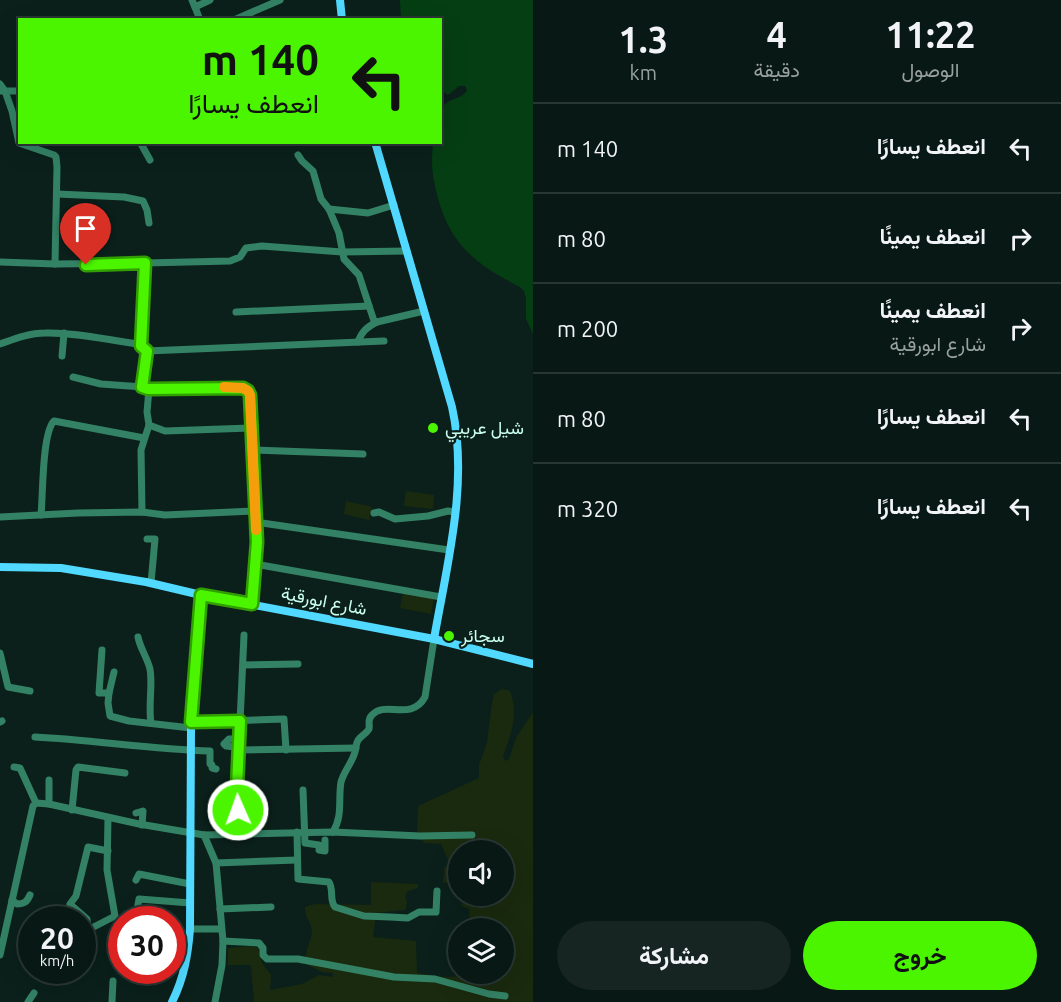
<!DOCTYPE html>
<html lang="ar">
<meta charset="utf-8">
<style>
body{margin:0;font-family:Ubuntu,Vazirmatn,sans-serif;background:#162522;color:#f1f3f6;direction:rtl;height:100vh;display:flex;flex-direction:column;font-size:22px;white-space:nowrap}
*{box-sizing:border-box;margin:0}
p{font-size:20px;color:#98a0a0}
.icon{flex:none;width:33px;height:33px;fill:none;stroke:currentColor;stroke-width:2;stroke-linecap:round;stroke-linejoin:round}
.map{position:relative;flex:1;overflow:hidden;direction:ltr}
.drawer{display:flex;flex-direction:column;background:#081814;width:528px}
.drawer>*{flex:none}
.guide{position:absolute;left:18px;top:18px;width:424px;height:126px;border-radius:0px;box-shadow:0 6px 24px #0002,0 0 0 2px #293734;direction:rtl;background:#4bf500;color:#111;overflow:hidden}
.tools{position:absolute;left:448px;top:840px;display:grid;gap:12px}
.tools a{display:grid;place-items:center;width:66px;height:66px;border-radius:50%;background:#081814;box-shadow:0 6px 24px #0002,0 0 0 2px #293734;font-size:30px}
.speed{position:absolute;left:18px;top:906px;display:flex;gap:12px;font-size:30px;font-weight:700;text-align:center}
.speed>*{display:grid;place-content:center;width:78px;height:78px;border-radius:50%;background:#081814;box-shadow:0 6px 24px #0002,0 0 0 2px #293734;line-height:1}
.speed small{font-size:15px;font-weight:400}
.speed .limit{border:9px solid #d22;background:#fff;color:#111}
.pin{position:absolute;display:grid;place-items:center;width:51px;height:51px;color:#fff;margin:-62px -26px;border-radius:50% 50% 50% 0;rotate:-45deg;box-shadow:0 0 6px #0007}
.pin .icon{rotate:45deg}
.me{position:absolute;width:66px;margin:-33px;rotate:358deg;stroke-linejoin:round;filter:drop-shadow(0 0 4px #0008)}
.turn{display:flex;align-items:center;gap:21px;height:126px;padding:0 24px;font-size:27px}
.turn .icon{width:78px;height:78px;stroke-width:2.5}
.turn b{display:block;font-size:42px;line-height:51px}
.eta{display:flex;justify-content:space-evenly;align-items:center;height:102px;text-align:center}
.eta b{font-size:36px;font-weight:700;line-height:42px}
.button{display:flex;gap:12px;margin-top:auto;padding:12px 24px}
.button a{flex:1;height:69px;border-radius:36px;background:#4bf500;color:#111;font-size:24px;font-weight:700;line-height:69px;text-align:center}
.button a+a{background:#162522;color:#f1f3f6}
ul{padding:0;list-style:none}
li{display:flex;align-items:center;gap:18px;height:90px;padding:0 24px;border-top:2px solid #293734}
li div{flex:1}
li b{display:block;font-size:22px}
li em{font-style:normal}
main{display:flex;flex:1;min-height:0}
.map>svg:first-child{display:block}
.green{fill:#1a2a0e}
.water{fill:#063e13}
.lines{fill:none;stroke-linecap:round;stroke-linejoin:round}
.minor{stroke:#338265;stroke-width:7}
.major{stroke:#51d9ff;stroke-width:8}
.route-casing{stroke:#319f00;stroke-width:15}
.route{stroke:#4bf500;stroke-width:10}
.slow{stroke:#f59e0b;stroke-width:10}
.poi-dot{fill:#4bf500;stroke:#0b201b;stroke-width:2}
.labels{text-anchor:middle;stroke-width:4.5;stroke-linejoin:round;paint-order:stroke}
.poi-label{font-size:18px;fill:#cafff0;stroke:#0b201b;text-anchor:start}
.street-label{font-size:18px;fill:#cafff0;stroke:#0b201b}
</style>
<main>
<section class="drawer">
<div class="eta">
<div><b>11:22</b><p>الوصول</p></div>
<div><b>4</b><p>دقيقة</p></div>
<div><b>1.3</b><p>km</p></div>
</div>
<ul>
<li><svg class="icon" aria-label="left" viewBox="0 0 24 24"><path d="M17 20v-9H6M10 6l-5 5 5 5"/></svg><div><b>انعطف يسارًا</b></div><em>140 m</em></li>
<li><svg class="icon" aria-label="right" viewBox="0 0 24 24"><path d="M7 20v-9h11M14 6l5 5-5 5"/></svg><div><b>انعطف يمينًا</b></div><em>80 m</em></li>
<li><svg class="icon" aria-label="right" viewBox="0 0 24 24"><path d="M7 20v-9h11M14 6l5 5-5 5"/></svg><div><b>انعطف يمينًا</b><p>شارع ابورقية</p></div><em>200 m</em></li>
<li><svg class="icon" aria-label="left" viewBox="0 0 24 24"><path d="M17 20v-9H6M10 6l-5 5 5 5"/></svg><div><b>انعطف يسارًا</b></div><em>80 m</em></li>
<li><svg class="icon" aria-label="left" viewBox="0 0 24 24"><path d="M17 20v-9H6M10 6l-5 5 5 5"/></svg><div><b>انعطف يسارًا</b></div><em>320 m</em></li>
</ul>
<div class="button"><a>خروج</a><a>مشاركة</a></div>
</section>
<div class="map">
<svg width="533" height="1002" viewBox="0 0 533 1002">
<rect width="100%" height="100%" fill="#0b201b"/>
<g class="green">
<polygon points="406,491 434,495 433,509 404,506"/>
<polygon points="346,501 372,507 369,520 344,514"/>
<polygon points="403,593 434,598 431,614 400,608"/>
<path d="M502,689L510,691C519,715 511,734 503,756L505,761L509,759L516,738L533,712V1002H254L251,965H228V948L252,946L258,948L262,963L271,975L270,990L302,984L319,975L333,977V973L322,972L306,964C303,952 312,942 312,930C311,922 304,916 305,907L315,904L371,905V882L418,884V888L408,891L405,896L407,903L405,910L376,913L373,937L416,941L417,973L445,977L462,976L468,974H504V928H471L469,909L462,906V896H468L477,899L479,896H504V850H459V881L443,883L444,867H451L441,844L424,843L417,831L418,806L479,778V765L487,743L492,703L494,694Z"/>
</g>
<path class="water" d="M400,0H533V334L526,319V298L524,291L520,287C477,265 451,246 438,198C432,174 431,166 433,143L441,142C441,133 439,121 441,112C444,97 462,101 467,90L465,86H459L448,95L441,90V20L401,19Z"/>
<g class="lines">
<g class="minor">
<polyline points="192,0 195,7 210,0"/>
<polyline points="195,7 200,20"/>
<polyline points="234,20 280,0"/>
<polyline points="0,84 5,91 20,91"/>
<polyline points="0,91 5,91 12,111 19,143 54,155 56,157 57,167 55,264 0,262"/>
<polyline points="140,142 150,160"/>
<polyline points="298,155 302,161 313,171 321,199 329,209 339,233 344,259 359,275 374,321 377,322 424,311"/>
<polyline points="57,194 124,197 143,201 147,210 149,223"/>
<polyline points="329,209 368,213 394,205"/>
<polyline points="145,263 230,261 240,257 246,248 262,246 342,252 407,251"/>
<polyline points="55,264 145,263 141,346"/>
<polyline points="236,312 369,306"/>
<path d="M358,342C362,331 367,327 377,322"/>
<path d="M0,344C14,339 29,333 45,333C75,332 107,340 138,344L147,351L143,387L149,389L147,412L149,425L165,431L250,428L257,542L252,604"/>
<polyline points="147,351 384,341"/>
<polyline points="62,356 64,333"/>
<polyline points="73,377 101,384 143,387"/>
<polyline points="149,389 243,388 248,391 250,395 250,428"/>
<polyline points="253,450 363,454"/>
<polyline points="142,512 141,450 149,425"/>
<polyline points="374,513 379,512 395,519 428,516 448,511 455,512"/>
<path d="M41,515C43,495 42,433 54,421L144,438"/>
<polyline points="0,517 78,513 142,512 165,515 254,511"/>
<polyline points="255,522 449,550"/>
<polyline points="147,539 155,539 151,583"/>
<polyline points="255,564 441,597"/>
<path d="M138,637C140,648 147,657 150,669C153,686 148,705 151,723"/>
<polyline points="102,650 99,693 109,693 108,703 110,716 129,721 191,728"/>
<polyline points="0,653 8,687 30,691"/>
<polyline points="243,665 298,664"/>
<polyline points="109,693 114,672"/>
<polyline points="0,722 2,721"/>
<polyline points="191,722 284,719 286,750"/>
<path d="M35,737C93,740 151,749 210,751V764L212,765V768L216,769"/>
<polyline points="236,739 229,739 224,744 226,746 235,747 237,740"/>
<polyline points="239,750 356,748"/>
<polyline points="14,767 20,768 36,803"/>
<polyline points="303,790 305,843 319,845 319,850 325,851 325,840"/>
<polyline points="49,804 49,780"/>
<polyline points="72,810 76,770 78,767 125,773"/>
<polyline points="136,813 143,811 142,825"/>
<path d="M297,832L298,879L329,882C334,890 329,900 335,907L364,916L390,917L408,918L419,912H436L437,891"/>
<path d="M333,832C343,816 338,799 341,782C344,771 352,763 355,752C356,748 356,742 359,739C362,735 367,733 369,729C370,723 367,720 372,715C385,700 411,722 425,697L434,639"/>
<polyline points="240,833 237,787 244,635"/>
<polyline points="204,835 216,863 223,941 222,965 215,1002"/>
<polyline points="216,863 297,860"/>
<polyline points="136,880 139,874 190,884"/>
<path d="M12,900L17,904C24,904 27,902 30,895"/>
<polyline points="220,909 271,907"/>
<polyline points="136,916 139,899 190,903"/>
<polyline points="190,929 221,929"/>
<polyline points="88,931 87,919 70,904 76,896 88,847 108,851"/>
<polyline points="82,933 115,916 107,870 108,818"/>
<polyline points="223,941 259,943 263,948 263,955 267,959 298,959 394,977 435,979 489,994 505,996"/>
<polyline points="0,955 33,806 36,803 49,804 139,824 204,835 333,832 420,836 472,835"/>
<polyline points="28,1002 34,993"/>
<polyline points="112,1002 113,981"/>
</g>
<g class="major">
<polyline points="340,0 342,20"/>
<path d="M375,142L452,407C469,483 447,564 434,639"/>
<polyline points="0,567 61,568 146,582 201,595 434,639 533,664"/>
<path d="M172,1002C184,978 188,955 190,929L191,728L201,595"/>
</g>
</g>
<g class="lines">
<g class="route-casing">
<polyline id="route" points="86,265 145,263 141,346 147,351 142,387 148,389 243,388 248,391 250,395 257,542 252,604 201,595 191,722 240,721 237,787 238,810"/>
</g>
<use href="#route" class="route"/>
<polyline class="slow" points="224,387 243,388 248,391 250,395 256,530"/>
</g>
<g class="poi-dot">
<circle cx="433" cy="428" r="6"/>
<circle cx="449" cy="636" r="6"/>
</g>
<g class="labels">
<g class="poi-label">
<text x="445" y="434">شيل عريبي</text>
<text x="461" y="642">سجائر</text>
</g>
<g class="street-label">
<text transform="translate(324 601) rotate(11)" y="6">شارع ابورقية</text>
</g>
</g>
</svg>
<div class="tools">
<a><svg class="icon" aria-label="sound" viewBox="0 0 24 24"><path d="M4 9h4l5-4v14l-5-4H4zM17 9q2 3 0 6"/></svg></a>
<a><svg class="icon" aria-label="layers" viewBox="0 0 24 24"><path d="M12 4l9 5-9 5-9-5zM3 14l9 5 9-5"/></svg></a>
</div>
<div class="speed"><div>20<small>km/h</small></div><div class="limit">30</div></div>
<div class="pin" style="left:86px;top:265px;background:#d93025"><svg class="icon" aria-label="arrive" viewBox="0 0 24 24"><path d="M6 21V4h12l-3 4 3 4H6"/></svg></div>
<svg class="me" style="left:238px;top:810px" viewBox="-20 -20 40 40"><circle r="17" fill="#4bf500" stroke="#fff" stroke-width="3"/><path d="M0-11L8 9 0 5-8 9z" fill="#fff"/></svg>
<div class="guide">
<div class="turn"><svg class="icon" aria-label="left" viewBox="0 0 24 24"><path d="M17 20v-9H6M10 6l-5 5 5 5"/></svg><div><b>140 m</b>انعطف يسارًا</div></div>
</div>
</div>
</main>
